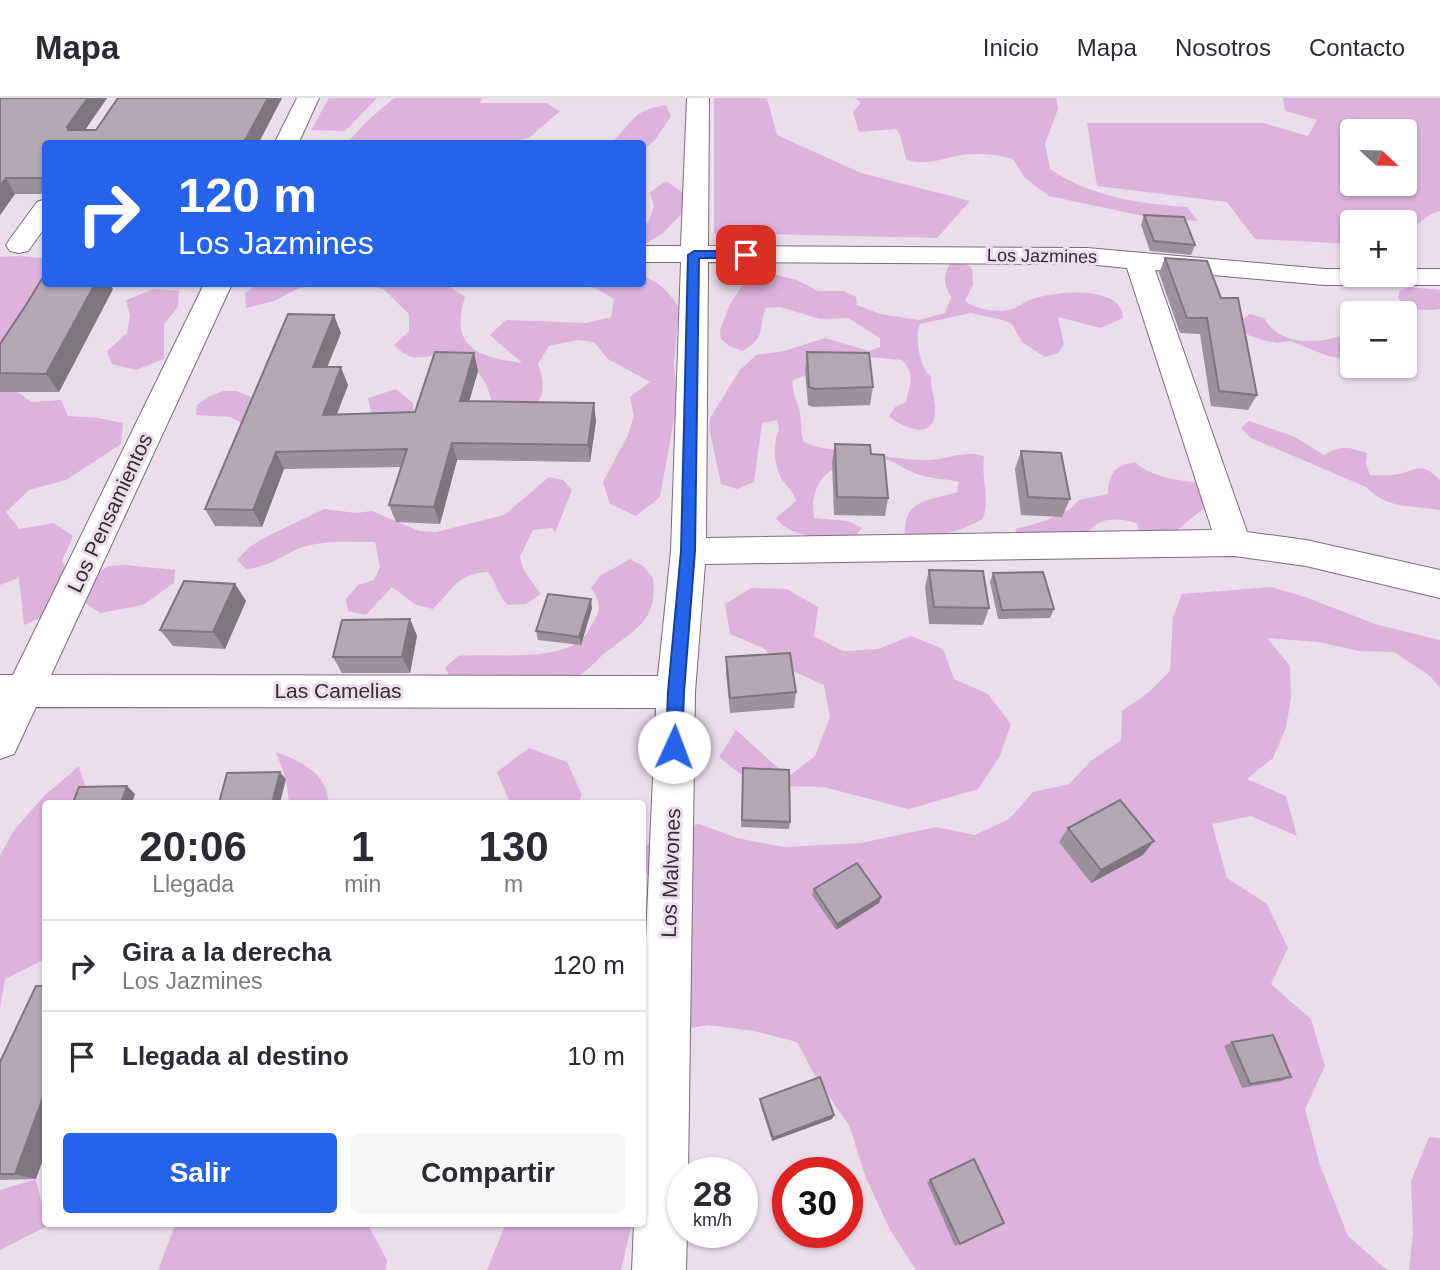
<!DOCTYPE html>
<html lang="es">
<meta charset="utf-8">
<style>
body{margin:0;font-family:Helvetica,sans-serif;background:#f7f7f7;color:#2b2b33;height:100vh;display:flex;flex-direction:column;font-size:26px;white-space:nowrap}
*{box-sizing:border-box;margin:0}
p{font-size:23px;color:#7c7c81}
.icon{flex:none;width:38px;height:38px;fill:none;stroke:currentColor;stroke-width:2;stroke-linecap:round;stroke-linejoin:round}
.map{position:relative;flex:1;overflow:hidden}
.panel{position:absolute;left:42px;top:702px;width:604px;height:427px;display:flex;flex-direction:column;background:#fff;border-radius:7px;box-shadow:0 2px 5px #0004}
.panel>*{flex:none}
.top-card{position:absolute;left:42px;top:42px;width:604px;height:147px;border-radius:7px;box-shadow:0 2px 5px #0004;background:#2563eb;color:#fff;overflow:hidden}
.needle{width:46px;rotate:112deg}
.buttons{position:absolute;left:1340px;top:21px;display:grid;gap:14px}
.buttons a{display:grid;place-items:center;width:77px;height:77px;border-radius:7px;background:#fff;box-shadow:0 2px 5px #0004;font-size:35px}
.speed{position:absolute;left:667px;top:1059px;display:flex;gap:14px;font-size:35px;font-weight:700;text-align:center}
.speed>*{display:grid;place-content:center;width:91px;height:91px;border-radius:50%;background:#fff;box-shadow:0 2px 5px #0004;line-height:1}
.speed small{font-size:18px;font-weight:400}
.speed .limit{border:10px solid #d22;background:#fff;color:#111}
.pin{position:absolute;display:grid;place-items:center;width:60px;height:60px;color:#fff;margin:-30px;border-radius:14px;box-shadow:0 4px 10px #0006}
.me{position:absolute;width:77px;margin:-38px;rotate:2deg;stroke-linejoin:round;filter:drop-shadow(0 0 5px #0008)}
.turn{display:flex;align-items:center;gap:24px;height:147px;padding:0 21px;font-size:32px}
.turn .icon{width:91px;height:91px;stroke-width:2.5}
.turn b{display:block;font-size:49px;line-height:60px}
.eta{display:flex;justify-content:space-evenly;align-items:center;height:119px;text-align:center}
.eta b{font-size:42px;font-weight:700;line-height:49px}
.cta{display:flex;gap:14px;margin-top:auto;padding:14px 21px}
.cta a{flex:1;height:80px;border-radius:7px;background:#2563eb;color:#fff;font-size:28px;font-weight:700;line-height:80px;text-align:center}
.cta a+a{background:#f7f7f7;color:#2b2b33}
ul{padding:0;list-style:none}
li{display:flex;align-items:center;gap:21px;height:91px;padding:0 21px;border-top:2px solid #e1e1e2}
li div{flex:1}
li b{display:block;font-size:26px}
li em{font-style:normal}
header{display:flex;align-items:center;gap:42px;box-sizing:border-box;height:98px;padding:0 35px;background:#fff;border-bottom:2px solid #e1e1e2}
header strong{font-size:33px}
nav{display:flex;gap:38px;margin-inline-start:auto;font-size:24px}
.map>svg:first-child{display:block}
.green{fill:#ddb3de;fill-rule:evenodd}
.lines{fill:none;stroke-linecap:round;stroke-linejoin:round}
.minor-casing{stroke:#796e79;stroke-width:2}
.minor{fill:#fff;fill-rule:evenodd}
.wall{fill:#9b909b}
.shaded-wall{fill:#7e767e}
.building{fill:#b4a8b4;stroke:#7e767e;stroke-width:2}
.route{fill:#2563eb;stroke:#184099;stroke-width:2}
.labels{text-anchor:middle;stroke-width:6;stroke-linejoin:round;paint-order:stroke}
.far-street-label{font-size:18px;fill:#332e32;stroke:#ebdeeb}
.street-label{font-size:21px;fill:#332e32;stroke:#ebdeeb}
</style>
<header>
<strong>Mapa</strong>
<nav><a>Inicio</a><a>Mapa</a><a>Nosotros</a><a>Contacto</a></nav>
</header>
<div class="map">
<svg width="1440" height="1172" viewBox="0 0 1440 1172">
<rect width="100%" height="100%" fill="#ebdeeb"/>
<g class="green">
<polygon points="329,0 377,0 345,33 311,32"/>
<polygon points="394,0 482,0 481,5 546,5 560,13 529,40 505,44 347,45 367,23"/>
<polygon points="714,0 767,0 777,37 861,75 970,103 937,140 714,135"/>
<path d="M855,0H1056L1058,11L1045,46L1050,71C1090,98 1138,106 1187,109L1198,123L1148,119L1049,98L1025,80L1013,61C997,56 979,55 962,57C944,60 923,69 906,61L900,37L896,31L859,34L853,14L861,5Z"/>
<path d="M1283,0H1440V113L1431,116L1405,136V124H1353V146L1255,141L1227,104L1097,88L1087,25H1263L1308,38L1317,22L1285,13ZM1353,33H1405V86H1353Z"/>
<path d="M666,7L671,18L655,42L642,53V46L611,45C635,24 629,13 666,7Z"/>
<polygon points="666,83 682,94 689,108 663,135 642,148 642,126 648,125 654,108 650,94"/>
<polygon points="18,158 45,160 46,186 16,293 32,304 61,302 68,318 98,320 123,325 121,346 66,382 29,392 6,414 19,431 54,425 73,438 62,463 73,483 62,510 24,527 19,480 0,487 0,159"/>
<path d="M962,164L972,170L973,187L965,203C977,212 997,215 1012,211C1019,209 1025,203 1032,201C1054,193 1123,186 1123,220L1101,230L1058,219L1064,247L1058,255L1045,259L1022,244L1012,226L999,221L971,215L920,226C914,239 920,270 931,279C930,291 936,301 935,312C935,344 903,330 889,318L895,309L906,304C910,286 916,277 902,262L858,258L793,282C791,295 798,303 800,315C802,326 800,334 804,344C821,352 834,351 851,353C876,356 900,362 926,362C949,362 960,352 984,358C981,381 990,399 983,421C960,434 931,442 905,436C903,400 931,403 957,394L959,384C944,380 927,381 912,374C902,370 894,362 883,361C843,360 807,374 814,420L848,423L862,430L853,441C828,440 792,442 776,420L796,403C793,393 789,391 783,383C774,370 772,345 779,332L777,322L762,325L754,384L737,391L721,386L709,330L710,320L740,272L756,257L784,253L825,240L869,253L880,249V240L848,220L820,221L780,209L766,210C757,230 768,239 742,253L729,248L721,241L720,232L730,206L742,188L750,182L773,176L797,182L818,193H844L856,199L857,207L880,216L919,222L945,215L951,199C944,186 942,179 950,166Z"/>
<path d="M642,179C660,182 669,196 679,209L674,265L677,305L660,399L636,418L610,406L603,384L628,337L634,318L630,299L650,284L608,261L594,244L578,242L549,248L538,266C557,317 514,307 508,341C507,347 510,357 511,363L491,360L465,348L433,355L405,349L372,319L368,300L396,291L413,305C416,339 428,341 458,346C475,336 495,325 491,302C486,275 467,259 439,257C430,257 420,261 412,259C406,258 398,251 394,247L409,233V216L383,191L364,186L448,188L465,199C449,250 478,259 522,265L490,237L506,222L586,225L611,219L614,201L595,190L572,186H642Z"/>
<polygon points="258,186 331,186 299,190 274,203 246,210 245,195"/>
<path d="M1409,189L1440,192V211C1423,213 1410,213 1398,200L1399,193Z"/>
<polygon points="154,191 179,193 178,209 164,226 164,261 136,272 112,266 107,253 127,235 130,218 126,202"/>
<path d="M1250,216L1264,220C1282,251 1325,246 1353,233V262L1328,258L1290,243L1277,245L1262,242L1248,237L1241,229L1243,221Z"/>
<polygon points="223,293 237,293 260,303 250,329 230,319 196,317 197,307 208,299"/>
<path d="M1249,323L1295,339L1324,357C1340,347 1350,349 1367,355L1366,366L1370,377C1379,377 1390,378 1399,376C1421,371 1420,364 1440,382V412C1410,407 1389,412 1366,389L1251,340L1241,330Z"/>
<path d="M1135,364C1157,384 1185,380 1212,389L1214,402L1172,436L1141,441L1137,425C1083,411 1095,444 1057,459C1047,463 1036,461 1025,459L1013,446L1016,431L1045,423L1070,411L1079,402L1108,396C1109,374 1115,368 1135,364Z"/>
<path d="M549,379L563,382L572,392L555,435L552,430L533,432L520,459L524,473L541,496L526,506L508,507C497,497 497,485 488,474C456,476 454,491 433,511L416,507L392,489L366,517L348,513L346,501L358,487L374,482L380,469L375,444C351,444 326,442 303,449C280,457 274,468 246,471L237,462L248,450L262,441L324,411L356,415L372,413L419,433L436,434L504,417Z"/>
<path d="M630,461L643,468L653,480C658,525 634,531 605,555C594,564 585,578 570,580C534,587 494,587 457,591L445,570L458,558C492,555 554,564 581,542C586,538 590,530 593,524C602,511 600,503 591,490L600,478Z"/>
<polygon points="126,467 175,472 174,485 143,507 100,515 84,504 91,478 109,468"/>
<polygon points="1271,489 1305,499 1378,527 1440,542 1440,590 1430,578 1394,554 1359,553 1318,544 1267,540 1290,568 1291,599 1286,630 1273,660 1247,681 1286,698 1297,738 1251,718 1212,726 1227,780 1267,806 1288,850 1271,886 1311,921 1325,968 1305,1011 1320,1067 1348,1138 1387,1172 916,1172 889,1130 866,1080 849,1027 818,983 797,944 754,933 708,927 642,939 642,833 657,788 642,769 642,752 662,733 699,726 737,740 784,749 861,745 936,729 975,737 1009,721 1033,694 1069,686 1091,663 1121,642 1122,613 1149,594 1170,573 1173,519 1182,496"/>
<polygon points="751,490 787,491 818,509 814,538 843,553 878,551 911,538 943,551 954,581 988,596 1011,626 1000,658 978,691 909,711 823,689 782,688 743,678 719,659 736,632 788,679 815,658 830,619 824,587 788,571 763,550 730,536 725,506"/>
<polygon points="529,650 567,664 582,697 578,705 510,705 497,674"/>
<path d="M276,654C302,664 326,674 329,705H289L286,681Z"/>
<polygon points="79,668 88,697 85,705 46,705 45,861 5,881 0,911 0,757 15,731 44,698"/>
<polygon points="1429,1039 1440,1040 1440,1172 1409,1172 1413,1135 1411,1083"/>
<polygon points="36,1081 46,1125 49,1127 0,1152 0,1092"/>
<polygon points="176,1125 367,1125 387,1162 386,1172 158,1172"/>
<polygon points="506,1125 632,1125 621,1172 487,1172"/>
</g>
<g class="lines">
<g class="minor-casing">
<g id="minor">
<polygon points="297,0 319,0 298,46 274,46"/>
<path d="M687,0H709L708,148L1087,150L1325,171H1353V177H1405V171H1440V187H1325L1155,172L1247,434L1306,442L1440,472V500L1306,468L1234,458L705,466L695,594L688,1074H682V1134H687L686,1172H632L634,1125H642V931L656,610L36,609L14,656L0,661V577H13L204,186H232L51,577L658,578L671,453L681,164H642V148H681ZM708,164L1087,166L1127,170L1212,432L706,440Z"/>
<polygon points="46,101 46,128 28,153 19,155 10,153 6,147 10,141 37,104"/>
</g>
</g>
<use href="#minor" class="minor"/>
</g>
<g class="wall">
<polygon points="0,0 107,0 85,32 96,32 118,0 282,0 258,46 46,46 46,96 15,96 0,117"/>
<polygon points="1144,117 1195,147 1191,157 1150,153 1141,127"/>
<polygon points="1165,160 1207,163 1257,297 1248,312 1211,308 1200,236 1180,235 1159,175"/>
<polygon points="113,191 59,294 0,294 0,246"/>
<polygon points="341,235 327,269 348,287 337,316 415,314 474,255 478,273 469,303 596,323 590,364 457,362 440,426 396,424 389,407 401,369 284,371 262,429 215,428 205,411"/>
<polygon points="807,254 873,289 870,307 813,309 808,307 805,273"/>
<polygon points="835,346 871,356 888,400 885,418 834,417 832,364"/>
<polygon points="1021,353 1070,401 1062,419 1021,417 1015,371"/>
<polygon points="929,472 989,510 983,527 929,526 925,489"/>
<polygon points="993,475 1054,511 1050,520 998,521 990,484"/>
<polygon points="235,486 246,503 225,551 173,548 160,532"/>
<polygon points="592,510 581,547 538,542 536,533"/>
<polygon points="410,521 417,538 410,575 342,575 333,559"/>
<polygon points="726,559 796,594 794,610 730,615 726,575"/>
<polygon points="743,670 790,724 789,731 741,729"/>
<polygon points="1068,730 1143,757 1091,785 1059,744"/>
<polygon points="814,791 881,799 879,805 836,832 812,797"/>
<polygon points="1232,944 1291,979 1282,983 1242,990 1224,948"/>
<polygon points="0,964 36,1081 0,1082"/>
<polygon points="760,1001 834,1017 832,1021 772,1043 760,1005"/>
<polygon points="930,1082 1004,1125 955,1148 927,1084"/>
</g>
<g class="shaded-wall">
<polygon points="88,0 107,0 76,45 68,32 67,29"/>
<polygon points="268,0 282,0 258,46 243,46"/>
<polygon points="6,80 15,96 0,117 0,88"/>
<polygon points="95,186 110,186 113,191 59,294 46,276"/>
<polygon points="334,217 341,235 320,287 313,269"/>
<polygon points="474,255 478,273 464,321 460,303"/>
<polygon points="341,269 348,287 330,334 323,317"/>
<polygon points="594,305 596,323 590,364 588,347"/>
<polygon points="452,345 457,362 440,426 434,409"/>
<polygon points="276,354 284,371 262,429 253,412"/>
<polygon points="235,486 246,503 225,551 213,534"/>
<polygon points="591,501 592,510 581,547 579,539"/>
<polygon points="410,521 417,538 410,575 402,559"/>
<polygon points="280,674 286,681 280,705 272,705"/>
<polygon points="127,688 135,696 132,705 121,705"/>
<polygon points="1154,743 1143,757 1091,785 1101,772"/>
<polygon points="881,799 879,805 836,832 837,826"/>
<polygon points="46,991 46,1053 36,1081 15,1076"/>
<polygon points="834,1017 832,1021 772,1043 773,1040"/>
</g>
<g class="building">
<polygon points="0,0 88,0 67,29 68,32 96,32 118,0 268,0 243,46 46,46 46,80 6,80 0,88"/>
<polygon points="1144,117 1184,119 1195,147 1154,143"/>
<polygon points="1165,160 1207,163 1221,200 1238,200 1257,297 1219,293 1207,220 1187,220"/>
<polygon points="46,174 46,186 95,186 46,276 0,275 0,246 26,207"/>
<polygon points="288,216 334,217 313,269 341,269 323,317 415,314 435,254 474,255 460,303 594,305 588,347 452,345 434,409 389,407 407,351 276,354 253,412 205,411"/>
<polygon points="807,254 869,255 873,289 815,291 809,289"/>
<polygon points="835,346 870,347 871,356 884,357 888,400 837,399"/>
<polygon points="1021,353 1061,355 1070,401 1028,399"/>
<polygon points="929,472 983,473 989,510 934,509"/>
<polygon points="1043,474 1054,511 1002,512 993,475"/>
<polygon points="184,483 235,486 213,534 160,532"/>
<polygon points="548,496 591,501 579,539 536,533"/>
<polygon points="410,521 402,559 333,559 342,522"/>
<polygon points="790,555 796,594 730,600 726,559"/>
<polygon points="743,670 789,672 790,724 742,722"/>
<polygon points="280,674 272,705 219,705 227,675"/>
<polygon points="127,688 121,705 73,705 79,689"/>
<polygon points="1120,702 1154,743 1101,772 1068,730"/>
<polygon points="857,765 881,799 837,826 814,791"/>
<polygon points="36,888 46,888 46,991 15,1076 0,1076 0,964"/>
<polygon points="1273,937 1291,979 1250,986 1232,944"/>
<polygon points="820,979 834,1017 773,1040 760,1001"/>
<polygon points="974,1061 1004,1125 960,1146 930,1082"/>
</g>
<polygon class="route" points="694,153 746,153 752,157 746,160 699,160 695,453 684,594 682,649 680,655 674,657 668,655 666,649 668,594 681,453 688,157"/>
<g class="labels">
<g class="far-street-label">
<text transform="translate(1042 158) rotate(1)" y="6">Los Jazmines</text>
</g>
<g class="street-label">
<text transform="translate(110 415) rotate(-65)" y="7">Los Pensamientos</text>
<text x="338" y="600">Las Camelias</text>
<text transform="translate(671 775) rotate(-88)" y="7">Los Malvones</text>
</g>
</g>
</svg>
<div class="buttons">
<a><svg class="needle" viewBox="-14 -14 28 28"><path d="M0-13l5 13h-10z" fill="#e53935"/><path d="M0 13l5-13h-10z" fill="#7c7c81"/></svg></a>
<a>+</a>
<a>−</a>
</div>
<div class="speed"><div>28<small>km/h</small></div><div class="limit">30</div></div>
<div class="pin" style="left:746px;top:157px;background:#d93025"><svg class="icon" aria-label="arrive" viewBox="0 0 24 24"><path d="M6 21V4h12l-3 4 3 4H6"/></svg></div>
<svg class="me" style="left:674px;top:649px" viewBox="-20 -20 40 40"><circle r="19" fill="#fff"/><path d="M0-13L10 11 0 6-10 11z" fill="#2563eb"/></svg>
<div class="top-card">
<div class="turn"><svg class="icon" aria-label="right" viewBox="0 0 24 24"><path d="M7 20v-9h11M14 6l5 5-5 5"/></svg><div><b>120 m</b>Los Jazmines</div></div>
</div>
<section class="panel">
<div class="eta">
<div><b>20:06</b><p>Llegada</p></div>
<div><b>1</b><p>min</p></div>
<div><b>130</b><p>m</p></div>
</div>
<ul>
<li><svg class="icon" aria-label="right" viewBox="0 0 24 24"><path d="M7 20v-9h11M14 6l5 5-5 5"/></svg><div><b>Gira a la derecha</b><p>Los Jazmines</p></div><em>120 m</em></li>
<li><svg class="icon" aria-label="arrive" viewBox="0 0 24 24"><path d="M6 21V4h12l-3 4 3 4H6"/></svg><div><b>Llegada al destino</b></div><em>10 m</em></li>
</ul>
<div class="cta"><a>Salir</a><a>Compartir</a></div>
</section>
</div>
